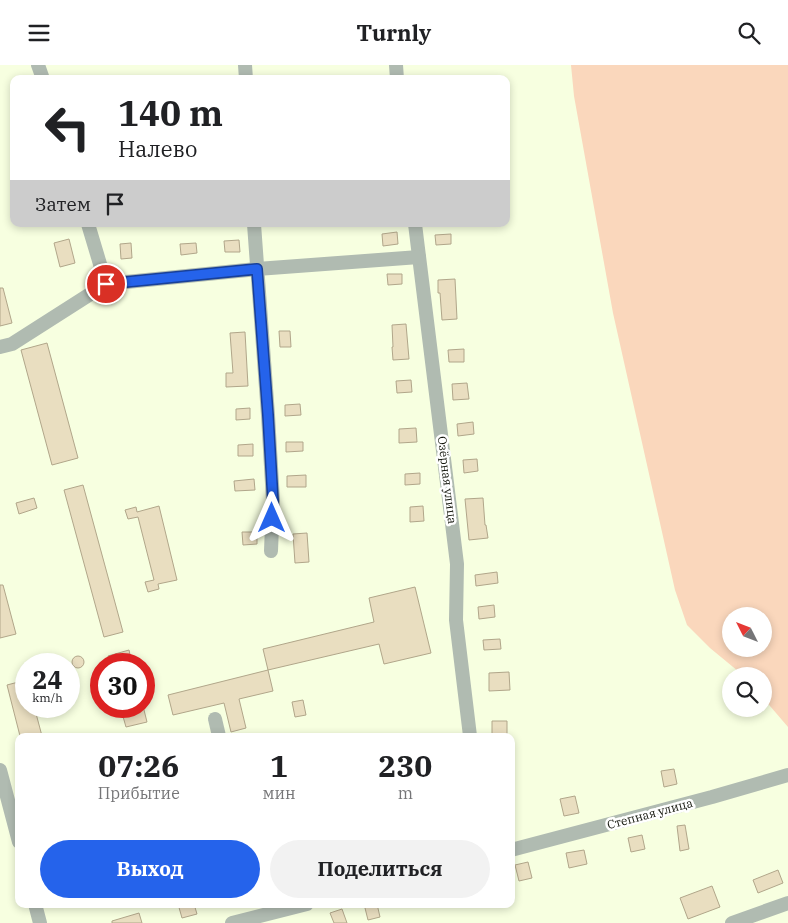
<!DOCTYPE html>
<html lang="ru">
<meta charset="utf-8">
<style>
body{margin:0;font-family:"IBM Plex Serif",serif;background:#f2f2f2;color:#202124;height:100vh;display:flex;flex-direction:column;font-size:19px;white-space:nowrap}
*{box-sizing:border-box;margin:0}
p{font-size:16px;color:#757577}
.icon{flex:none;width:28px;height:28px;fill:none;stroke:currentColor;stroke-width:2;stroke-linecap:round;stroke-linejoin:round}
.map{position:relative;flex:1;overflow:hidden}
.side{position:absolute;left:15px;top:668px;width:500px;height:175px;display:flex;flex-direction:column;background:#fff;border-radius:10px;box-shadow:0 2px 8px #0003}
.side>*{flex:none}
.banner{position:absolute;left:10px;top:10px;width:500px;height:152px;border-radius:10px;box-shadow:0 2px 8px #0003;background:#fff;color:#202124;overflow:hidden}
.needle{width:32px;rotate:312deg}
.controls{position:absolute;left:722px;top:542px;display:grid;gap:10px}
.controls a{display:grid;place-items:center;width:50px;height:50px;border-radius:50%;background:#fff;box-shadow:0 2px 8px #0003;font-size:25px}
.speed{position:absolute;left:15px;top:588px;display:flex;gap:10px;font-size:25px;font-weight:700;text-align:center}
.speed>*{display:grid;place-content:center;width:65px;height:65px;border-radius:50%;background:#fff;box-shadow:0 2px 8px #0003;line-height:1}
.speed small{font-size:12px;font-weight:400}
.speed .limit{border:8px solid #d22;background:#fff;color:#111}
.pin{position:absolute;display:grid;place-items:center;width:42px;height:42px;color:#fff;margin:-21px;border:2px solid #fff;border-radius:50%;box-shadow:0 1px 5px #0007}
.me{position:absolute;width:55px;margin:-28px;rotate:0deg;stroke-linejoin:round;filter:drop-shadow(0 0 4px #0008)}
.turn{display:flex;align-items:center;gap:18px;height:105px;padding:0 25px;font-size:22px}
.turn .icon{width:65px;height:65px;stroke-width:2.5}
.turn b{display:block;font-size:35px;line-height:42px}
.then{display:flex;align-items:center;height:48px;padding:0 25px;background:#0003;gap:10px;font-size:19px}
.eta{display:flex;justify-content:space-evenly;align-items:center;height:85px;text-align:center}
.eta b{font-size:30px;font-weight:800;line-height:35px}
.cta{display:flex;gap:10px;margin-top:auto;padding:10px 25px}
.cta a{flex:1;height:58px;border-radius:30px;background:#2563eb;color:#fff;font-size:20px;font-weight:800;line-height:58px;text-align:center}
.cta a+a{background:#f2f2f2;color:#202124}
header{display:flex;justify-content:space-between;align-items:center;height:65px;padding:0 25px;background:#fff;font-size:22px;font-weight:800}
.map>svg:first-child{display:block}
.green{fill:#fad7bc;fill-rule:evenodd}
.building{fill:#e9dec0;stroke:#b1a68a}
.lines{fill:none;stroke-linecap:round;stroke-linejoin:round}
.minor{stroke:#b0bbb1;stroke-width:14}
.route-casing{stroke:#184099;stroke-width:12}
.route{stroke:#2563eb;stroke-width:9}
.labels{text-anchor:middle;stroke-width:5;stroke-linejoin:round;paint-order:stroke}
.street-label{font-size:12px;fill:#12140a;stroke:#fff}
</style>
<header><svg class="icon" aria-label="menu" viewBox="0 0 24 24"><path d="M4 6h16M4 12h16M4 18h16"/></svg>Turnly<svg class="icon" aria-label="search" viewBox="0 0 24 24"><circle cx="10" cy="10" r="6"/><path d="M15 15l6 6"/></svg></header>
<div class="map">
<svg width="788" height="858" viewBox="0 0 788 858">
<rect width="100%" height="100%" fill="#f7ffe0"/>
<path class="green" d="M571,0H788V662L764,634V611H744L710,583L687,560L675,525L613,248L574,31ZM731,551H764V584H731Z"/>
<g class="building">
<polygon points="397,167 398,179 383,181 382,169"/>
<polygon points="451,169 451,179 436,180 435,170"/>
<polygon points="69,174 75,198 60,202 54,178"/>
<polygon points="239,175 240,187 225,187 224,176"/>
<polygon points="131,178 132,193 121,194 120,179"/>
<polygon points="196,178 197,188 181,190 180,179"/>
<polygon points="387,209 402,209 402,219 388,220"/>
<polygon points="455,214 457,254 442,255 440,228 438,228 438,215"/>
<polygon points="0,223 3,223 12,258 0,261"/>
<polygon points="406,259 409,294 393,295 392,282 393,282 392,260"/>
<polygon points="279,266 290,266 291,282 280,282"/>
<polygon points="245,267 248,321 226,322 226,308 233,308 230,268"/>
<polygon points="47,278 78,393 52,400 21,285"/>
<polygon points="464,284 464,297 449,297 448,285"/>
<polygon points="411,315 412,327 397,328 396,316"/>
<polygon points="467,318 469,334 453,335 452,319"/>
<polygon points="300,339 301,350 285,351 285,340"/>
<polygon points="250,343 250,354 236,355 236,344"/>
<polygon points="473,357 474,369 458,371 457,359"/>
<polygon points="416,363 417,377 399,378 399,364"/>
<polygon points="286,377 303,377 303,386 286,387"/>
<polygon points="253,379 253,391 238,391 238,380"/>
<polygon points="477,394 478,406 464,408 463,395"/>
<polygon points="420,408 420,419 405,420 405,409"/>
<polygon points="306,410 306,422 287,422 287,411"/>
<polygon points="254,414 255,425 235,426 234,416"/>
<polygon points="83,420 123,567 104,572 64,425"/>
<polygon points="34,433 37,443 19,449 16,438"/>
<polygon points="483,433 485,460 486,460 488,473 469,475 465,434"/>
<polygon points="159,441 177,515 158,519 159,524 148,527 145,517 154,515 138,452 128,454 125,445 136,442 137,447"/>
<polygon points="423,441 424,456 410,457 410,442"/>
<polygon points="242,467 257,467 257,479 243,480"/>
<polygon points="307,468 309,497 295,498 293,469"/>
<polygon points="497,507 498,518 476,521 475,510"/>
<polygon points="0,520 3,520 16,569 0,573"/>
<polygon points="415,522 431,588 384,599 379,579 268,605 263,584 374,557 369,533"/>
<polygon points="494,540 495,552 479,554 478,542"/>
<polygon points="500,574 501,584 484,585 483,575"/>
<polygon points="129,585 132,599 110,599 108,591"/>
<circle cx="78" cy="597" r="6"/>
<polygon points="268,605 273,626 239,634 246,663 231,667 224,638 173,650 168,630"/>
<polygon points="509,607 510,625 489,626 489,608"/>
<polygon points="26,615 26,641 34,641 42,671 20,671 7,620"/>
<polygon points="303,635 306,650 295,652 292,637"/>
<polygon points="120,641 143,641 147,657 126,662"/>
<polygon points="492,656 507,656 507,670 492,671"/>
<polygon points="674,704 677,719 664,722 661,706"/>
<polygon points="575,731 579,748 564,751 560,734"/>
<polygon points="685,760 689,784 680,786 677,761"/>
<polygon points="642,770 645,784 631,787 628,773"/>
<polygon points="584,785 587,799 569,803 566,788"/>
<polygon points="528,797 532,813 519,816 515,800"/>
<polygon points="778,805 783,818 758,828 753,815"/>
<polygon points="712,821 720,842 688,854 680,833"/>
<polygon points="178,839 194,839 197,849 182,853"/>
<polygon points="364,839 377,839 380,852 368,855"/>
<polygon points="342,844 347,858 334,858 330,848"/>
<polygon points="139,848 142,858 112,858 112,856"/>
</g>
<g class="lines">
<g class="minor">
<polyline points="38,0 43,14"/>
<polyline points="245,0 246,14"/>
<polyline points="396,0 397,14"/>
<polyline points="88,159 106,219"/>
<polyline points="254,159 268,350 273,436 271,486"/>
<polyline points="415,159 457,499 456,555 470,671"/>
<polyline points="0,282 12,279 106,219 257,204 419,192"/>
<polyline points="215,654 219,671"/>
<polyline points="0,705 19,777"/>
<polyline points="511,785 712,732 788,710"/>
<polyline points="35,839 40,858"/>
<polyline points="232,858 307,839"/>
<polyline points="732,858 788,838"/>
</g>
</g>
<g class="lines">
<g class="route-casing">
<polyline id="route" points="106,219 257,204 268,350 273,436 272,453"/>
</g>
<use href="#route" class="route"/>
</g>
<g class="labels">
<g class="street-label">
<text transform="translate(447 415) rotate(83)" y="4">Озёрная улица</text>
<text transform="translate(650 749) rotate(-15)" y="4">Степная улица</text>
</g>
</g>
</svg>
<div class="controls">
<a><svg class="needle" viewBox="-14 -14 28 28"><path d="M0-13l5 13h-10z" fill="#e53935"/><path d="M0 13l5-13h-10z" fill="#757577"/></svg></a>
<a><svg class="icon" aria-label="search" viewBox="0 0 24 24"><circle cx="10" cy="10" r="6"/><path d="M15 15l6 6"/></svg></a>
</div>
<div class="speed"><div>24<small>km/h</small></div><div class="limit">30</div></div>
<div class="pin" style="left:106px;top:219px;background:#d93025"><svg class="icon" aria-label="arrive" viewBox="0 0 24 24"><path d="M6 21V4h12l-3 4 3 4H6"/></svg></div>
<svg class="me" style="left:272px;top:453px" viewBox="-20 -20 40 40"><path d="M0-17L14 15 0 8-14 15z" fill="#2563eb" stroke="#fff" stroke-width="4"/></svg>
<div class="banner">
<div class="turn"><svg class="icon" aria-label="left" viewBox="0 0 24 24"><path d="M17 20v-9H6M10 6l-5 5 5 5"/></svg><div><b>140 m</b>Налево</div></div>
<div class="then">Затем<svg class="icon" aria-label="arrive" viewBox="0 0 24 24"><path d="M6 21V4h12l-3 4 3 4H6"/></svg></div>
</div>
<section class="side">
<div class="eta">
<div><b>07:26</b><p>Прибытие</p></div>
<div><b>1</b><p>мин</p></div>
<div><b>230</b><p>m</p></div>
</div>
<div class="cta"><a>Выход</a><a>Поделиться</a></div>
</section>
</div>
